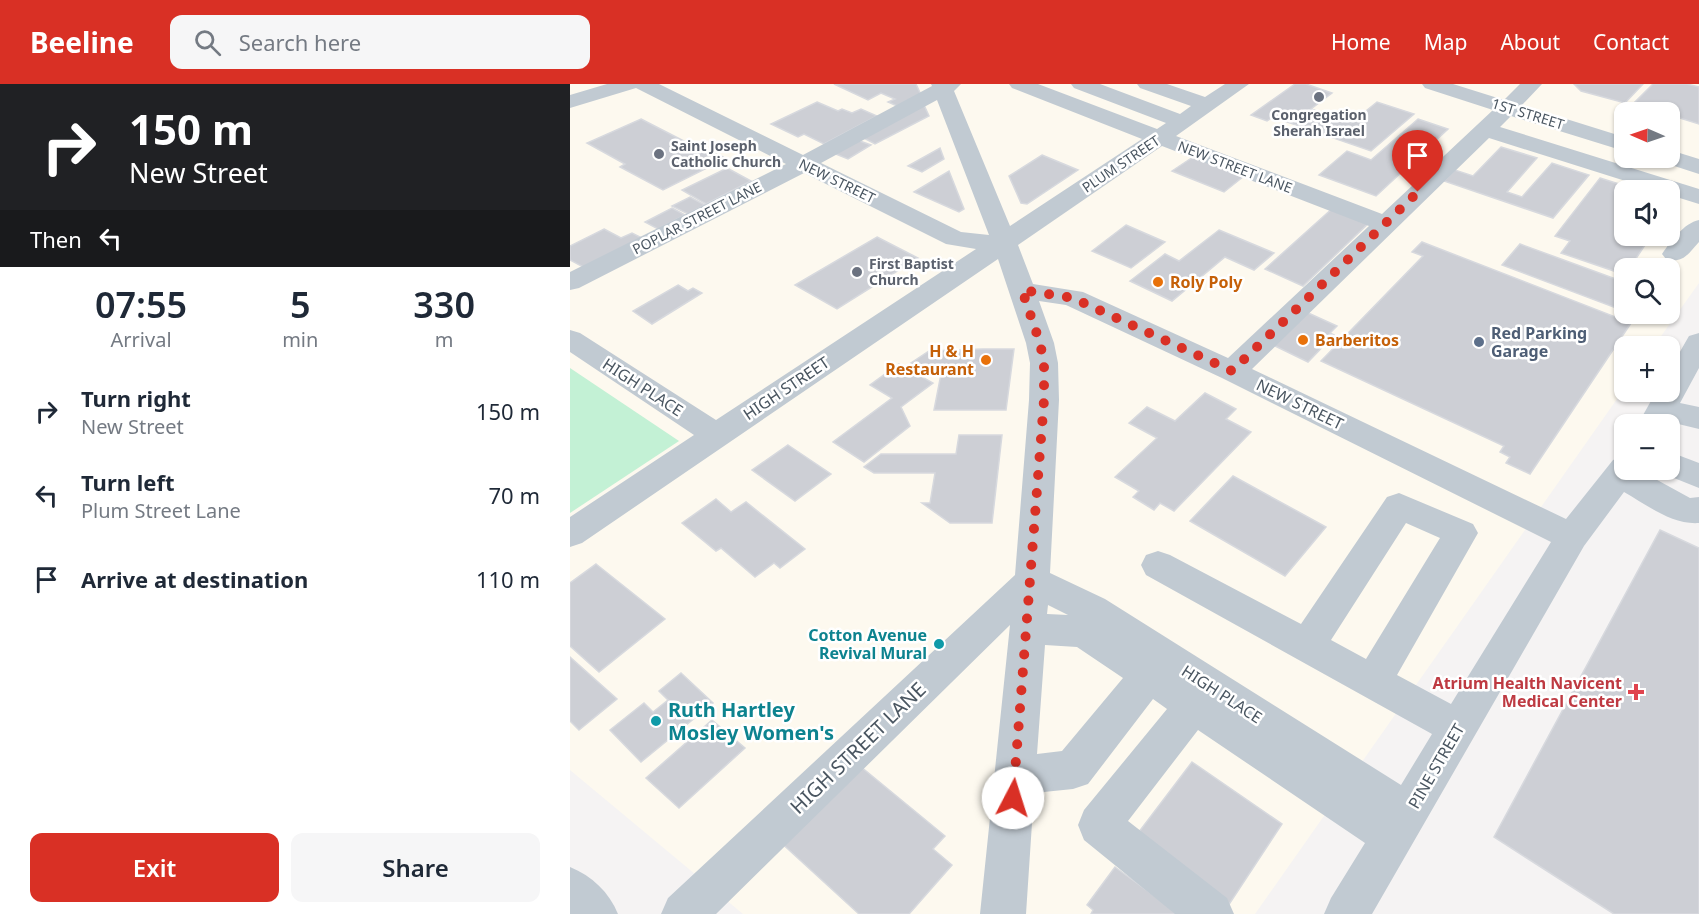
<!DOCTYPE html>
<meta charset="utf-8">
<style>
body{margin:0;font-family:"Noto Sans",sans-serif;background:#f6f6f7;color:#1f2937;height:100vh;display:flex;flex-direction:column;font-size:22px;white-space:nowrap}
*{box-sizing:border-box;margin:0}
p{font-size:20px;color:#747a83}
.icon{flex:none;width:33px;height:33px;fill:none;stroke:currentColor;stroke-width:2;stroke-linecap:round;stroke-linejoin:round}
.map{position:relative;flex:1;overflow:hidden}
.drawer{display:flex;flex-direction:column;background:#fff;width:570px}
.drawer>*{flex:none}
.guide{background:#202124;color:#fff;overflow:hidden}
.needle{width:39px;rotate:272deg}
.tools{position:absolute;left:1044px;top:18px;display:grid;gap:12px}
.tools a{display:grid;place-items:center;width:66px;height:66px;border-radius:12px;background:#fff;box-shadow:0 2px 4px #0004;font-size:30px}
.pin{position:absolute;display:grid;place-items:center;width:51px;height:51px;color:#fff;margin:-62px -26px;border-radius:50% 50% 50% 0;rotate:-45deg;box-shadow:0 0 6px #0007}
.pin .icon{rotate:45deg}
.me{position:absolute;width:66px;margin:-33px;rotate:5deg;stroke-linejoin:round;filter:drop-shadow(0 0 4px #0008)}
.turn{display:flex;align-items:center;gap:21px;height:126px;padding:0 30px;font-size:27px}
.turn .icon{width:78px;height:78px;stroke-width:2.5}
.turn b{display:block;font-size:42px;line-height:51px}
.then{display:flex;align-items:center;height:57px;padding:0 30px;background:#0003;gap:12px;font-size:22px}
.eta{display:flex;justify-content:space-evenly;align-items:center;height:102px;text-align:center}
.eta b{font-size:36px;font-weight:600;line-height:42px}
.primary-button{display:flex;gap:12px;margin-top:auto;padding:12px 30px}
.primary-button a{flex:1;height:69px;border-radius:12px;background:#d93025;color:#fff;font-size:24px;font-weight:600;line-height:69px;text-align:center}
.primary-button a+a{background:#f6f6f7;color:#1f2937}
ul{padding:0;list-style:none}
li{display:flex;align-items:center;gap:18px;height:84px;padding:0 30px}
li div{flex:1}
li b{display:block;font-size:22px}
li em{font-style:normal}
header{display:flex;align-items:center;gap:36px;box-sizing:border-box;height:84px;padding:0 30px;background:#d93025;color:#fff}
header strong{font-size:28px}
nav{display:flex;gap:33px;margin-inline-start:auto;font-size:21px}
.search{width:420px;height:54px;background:#f6f6f7;display:flex;align-items:center;gap:15px;box-sizing:border-box;padding:0 21px;border-radius:12px;color:#747a83;font-size:22px}
main{display:flex;flex:1;min-height:0}
.map>svg:first-child{display:block}
.commercial{fill:#fdf9ef;fill-rule:evenodd}
.green{fill:#c3f1d5}
.building{fill:#cdcfd5;stroke:#d7d9de;stroke-width:1.5}
.lines{fill:none;stroke-linecap:round;stroke-linejoin:round}
.minor{fill:#c1cad2;fill-rule:evenodd}
.route{stroke:#d93025;stroke-width:10;stroke-dasharray:0 18}
.worship-dot{fill:#6b7280;stroke:#fff;stroke-width:2}
.food-dot{fill:#e8710a;stroke:#fff;stroke-width:2}
.service-dot{fill:#5c6f8a;stroke:#fff;stroke-width:2}
.culture-dot{fill:#0f9aa8;stroke:#fff;stroke-width:2}
.health-dot{fill:#e0444e;stroke:#fff;stroke-width:2}
.labels{text-anchor:middle;stroke-width:5;stroke-linejoin:round;paint-order:stroke}
.far-street-label{font-size:14px;fill:#4a5661;stroke:#fff}
.far-worship-label{font-size:14px;font-weight:bold;fill:#5b616d;stroke:#fff;text-anchor:start}
.food-label{font-size:16px;font-weight:bold;fill:#c56008;stroke:#fff;text-anchor:start}
.service-label{font-size:16px;font-weight:bold;fill:#4e5e75;stroke:#fff;text-anchor:start}
.street-label{font-size:16px;fill:#4a5661;stroke:#fff}
.culture-label{font-size:16px;font-weight:bold;fill:#0d838f;stroke:#fff;text-anchor:end}
.health-label{font-size:16px;font-weight:bold;fill:#be3a42;stroke:#fff;text-anchor:end}
.near-culture-label{font-size:20px;font-weight:bold;fill:#0d838f;stroke:#fff;text-anchor:start}
.near-street-label{font-size:20px;fill:#4a5661;stroke:#fff}
</style>
<header>
<strong>Beeline</strong>
<div class="search"><svg class="icon" aria-label="search" viewBox="0 0 24 24"><circle cx="10" cy="10" r="6"/><path d="M15 15l6 6"/></svg>Search here</div>
<nav><a>Home</a><a>Map</a><a>About</a><a>Contact</a></nav>
</header>
<main>
<section class="drawer">
<div class="guide">
<div class="turn"><svg class="icon" aria-label="right" viewBox="0 0 24 24"><path d="M7 20v-9h11M14 6l5 5-5 5"/></svg><div><b>150 m</b>New Street</div></div>
<div class="then">Then<svg class="icon" aria-label="left" viewBox="0 0 24 24"><path d="M17 20v-9H6M10 6l-5 5 5 5"/></svg></div>
</div>
<div class="eta">
<div><b>07:55</b><p>Arrival</p></div>
<div><b>5</b><p>min</p></div>
<div><b>330</b><p>m</p></div>
</div>
<ul>
<li><svg class="icon" aria-label="right" viewBox="0 0 24 24"><path d="M7 20v-9h11M14 6l5 5-5 5"/></svg><div><b>Turn right</b><p>New Street</p></div><em>150 m</em></li>
<li><svg class="icon" aria-label="left" viewBox="0 0 24 24"><path d="M17 20v-9H6M10 6l-5 5 5 5"/></svg><div><b>Turn left</b><p>Plum Street Lane</p></div><em>70 m</em></li>
<li><svg class="icon" aria-label="arrive" viewBox="0 0 24 24"><path d="M6 21V4h12l-3 4 3 4H6"/></svg><div><b>Arrive at destination</b></div><em>110 m</em></li>
</ul>
<div class="primary-button"><a>Exit</a><a>Share</a></div>
</section>
<div class="map">
<svg width="1129" height="830" viewBox="0 0 1129 830">
<rect width="100%" height="100%" fill="#f5f3f3"/>
<path class="commercial" d="M0,0H1129V199L1084,262H1054V305L685,830H173L0,686ZM1054,28H1100V74H1054ZM1054,106H1100V152H1054ZM1054,184H1100V230H1054Z"/>
<polygon class="green" points="0,284 109,357 0,429"/>
<g class="building">
<polygon points="264,0 346,0 351,11 327,22 318,18 325,15 311,9 298,16"/>
<polygon points="725,0 736,0 762,9 741,25 781,39 807,18 844,30 801,67 703,33 697,37 681,31"/>
<polygon points="1004,0 1073,0 1055,19 1011,7"/>
<polygon points="1083,0 1117,0 1129,3 1129,40 1100,31 1100,28 1090,28 1063,20"/>
<polygon points="247,18 268,27 272,25 282,29 291,25 307,32 254,60 234,50 228,53 201,40"/>
<polygon points="354,21 359,32 305,60 290,52"/>
<polygon points="71,35 141,71 146,70 153,73 151,77 93,106 50,83 55,80 17,59"/>
<polygon points="848,35 878,45 806,112 749,91 777,67 801,76"/>
<polygon points="287,56 301,61 278,75 263,69"/>
<polygon points="931,63 967,74 937,108 952,113 982,79 1019,91 983,134 874,97 885,86 903,92"/>
<polygon points="370,64 374,75 352,88 338,82"/>
<polygon points="472,71 508,86 457,120 451,119 439,92"/>
<polygon points="623,73 674,92 654,108 602,87"/>
<polygon points="157,84 181,97 136,120 112,106"/>
<polygon points="379,87 394,125 389,128 344,108"/>
<polygon points="1030,94 1068,106 1054,106 1054,152 1081,152 1061,182 1050,178 1044,187 991,169 1000,157 985,152"/>
<polygon points="120,113 135,121 118,130 102,122"/>
<polygon points="765,122 802,136 733,202 695,185"/>
<polygon points="102,124 115,131 88,145 75,138"/>
<polygon points="556,141 595,158 561,184 522,167"/>
<polygon points="34,145 51,154 62,149 72,154 15,184 0,176 0,162"/>
<polygon points="649,146 704,169 684,186 655,173 602,217 560,197 595,170 609,177"/>
<polygon points="307,153 348,174 267,225 225,201"/>
<polygon points="852,158 1061,239 960,390 936,379 940,373 930,368 934,362 751,277 853,172 842,168"/>
<polygon points="950,160 1054,198 1054,227 932,181"/>
<polygon points="108,201 118,207 123,204 132,209 82,240 63,227"/>
<polygon points="736,228 767,242 760,249 764,251 738,278 703,261"/>
<polygon points="413,265 444,265 436,326 364,326 372,285 351,285 341,279 359,267"/>
<polygon points="329,280 363,299 331,323 340,342 294,378 263,358 322,314 300,301"/>
<polygon points="635,309 666,325 656,335 681,348 604,427 590,419 584,426 563,413 569,407 545,393 587,354 559,339 577,323 605,337"/>
<polygon points="389,351 432,351 422,439 380,439 352,419 360,419 365,389 304,389 294,383 311,370 386,370"/>
<polygon points="218,361 261,390 225,417 182,386"/>
<polygon points="663,392 756,443 715,492 620,437"/>
<polygon points="146,415 161,428 176,418 235,465 210,484 204,479 185,493 151,464 146,467 112,439"/>
<polygon points="1090,446 1129,464 1129,830 1044,830 924,753"/>
<polygon points="26,480 95,535 29,588 0,562 0,499"/>
<polygon points="0,573 47,615 9,646 0,637"/>
<polygon points="111,589 143,619 71,678 40,646 74,619 83,628 98,616 89,607"/>
<polygon points="142,636 175,664 109,724 76,694"/>
<polygon points="285,678 375,752 363,765 382,781 339,830 289,830 207,755"/>
<polygon points="622,678 712,740 658,822 565,753"/>
<polygon points="545,783 609,830 521,830 523,826 517,821"/>
</g>
<g class="lines">
<g class="minor">
<path d="M37,0H89L233,71L362,2L361,0H391L384,7L440,142L572,55L442,4L439,0H468L587,45L596,39L504,4L501,0H530L610,30L621,22L570,4L567,0H597L635,13L655,0H679L606,52L812,130L923,26L855,4L852,0H883L934,16L950,0H972L952,21L1054,53V67L941,32L930,43L1129,105V120L1100,111V106H1084L919,54L682,285L996,435L1043,376L1054,372V386H1069L1120,414L1129,413V439C1102,441 1077,421 1054,408L1014,462L802,830H754L761,814L795,759L628,646L558,737L657,814L664,830H605L514,756L508,741L514,726L597,625L583,615L518,700L503,705L464,709L456,830H410L440,541L146,830H91L98,814L445,491L459,316L460,279L456,259L428,175L12,459L0,463V433L124,351L0,268V246L10,249L146,336L406,165L376,160L234,89L9,204L0,206V188L216,80L66,4L0,24V11ZM367,16L419,151L391,148L251,79ZM592,62L799,142L658,274L513,208L463,200L448,161ZM469,217L496,221L652,294L981,458L881,620L827,591L908,449L903,440L829,409L817,413L731,540L600,471L588,467L576,471L571,481L576,491L862,650L831,701L535,515L480,489L489,316L488,279L484,259ZM836,439L870,454L796,575L761,556ZM478,521L498,531L477,530ZM475,561L507,563L553,594L492,667L467,670Z"/>
<polygon points="1100,66 1129,75 1129,90 1092,78 1089,74 1100,74"/>
<path d="M1129,136V158C1118,170 1113,180 1096,175L1092,170C1101,157 1114,139 1129,136Z"/>
<polygon points="1129,249 1129,284 1110,319 1129,323 1129,345 1100,338 1098,340 1068,340 1086,308 1100,308 1100,285 1119,252"/>
<polygon points="1100,368 1129,379 1129,404 1089,388 1087,386 1100,386"/>
<path d="M0,783C22,792 39,808 48,830H0Z"/>
</g>
</g>
<g class="lines">
<polyline class="route" points="443,714 474,316 474,279 470,259 452,206 503,214 662,287 848,108"/>
</g>
<g class="worship-dot">
<circle cx="749" cy="13" r="6"/>
<circle cx="89" cy="70" r="6"/>
<circle cx="287" cy="188" r="6"/>
</g>
<g class="food-dot">
<circle cx="588" cy="198" r="6"/>
<circle cx="733" cy="256" r="6"/>
<circle cx="416" cy="276" r="6"/>
</g>
<circle class="service-dot" cx="909" cy="258" r="6"/>
<g class="culture-dot">
<circle cx="369" cy="560" r="6"/>
<circle cx="86" cy="637" r="6"/>
</g>
<path class="health-dot" d="M1063 599h6v6h6v6h-6v6h-6v-6h-6v-6h6z"/>
<g class="labels">
<g class="far-street-label">
<text transform="translate(958 30) rotate(17)" y="5">1ST STREET</text>
<text transform="translate(551 80) rotate(-34)" y="5">PLUM STREET</text>
<text transform="translate(665 83) rotate(21)" y="5">NEW STREET LANE</text>
<text transform="translate(267 97) rotate(26)" y="5">NEW STREET</text>
<text transform="translate(127 134) rotate(-27)" y="5">POPLAR STREET LANE</text>
</g>
<g class="far-worship-label">
<text x="749" y="36" text-anchor="middle">Congregation<tspan x="749" dy="16">Sherah Israel</tspan></text>
<text x="101" y="67">Saint Joseph<tspan x="101" dy="16">Catholic Church</tspan></text>
<text x="299" y="185">First Baptist<tspan x="299" dy="16">Church</tspan></text>
</g>
<g class="food-label">
<text x="600" y="204">Roly Poly</text>
<text x="745" y="262">Barberitos</text>
<text x="404" y="273" text-anchor="end">H &amp; H<tspan x="404" dy="18">Restaurant</tspan></text>
</g>
<g class="service-label">
<text x="921" y="255">Red Parking<tspan x="921" dy="18">Garage</tspan></text>
</g>
<g class="street-label">
<text transform="translate(73 303) rotate(33)" y="6">HIGH PLACE</text>
<text transform="translate(216 304) rotate(-34)" y="6">HIGH STREET</text>
<text transform="translate(730 320) rotate(26)" y="6">NEW STREET</text>
<text transform="translate(652 610) rotate(33)" y="6">HIGH PLACE</text>
<text transform="translate(866 682) rotate(-60)" y="6">PINE STREET</text>
</g>
<g class="culture-label">
<text x="357" y="557">Cotton Avenue<tspan x="357" dy="18">Revival Mural</tspan></text>
</g>
<g class="health-label">
<text x="1052" y="605">Atrium Health Navicent<tspan x="1052" dy="18">Medical Center</tspan></text>
</g>
<g class="near-culture-label">
<text x="98" y="633">Ruth Hartley<tspan x="98" dy="23">Mosley Women's</tspan></text>
</g>
<g class="near-street-label">
<text transform="translate(288 664) rotate(-44)" y="7">HIGH STREET LANE</text>
</g>
</g>
</svg>
<div class="tools">
<a><svg class="needle" viewBox="-14 -14 28 28"><path d="M0-13l5 13h-10z" fill="#e53935"/><path d="M0 13l5-13h-10z" fill="#747a83"/></svg></a>
<a><svg class="icon" aria-label="sound" viewBox="0 0 24 24"><path d="M4 9h4l5-4v14l-5-4H4zM17 9q2 3 0 6"/></svg></a>
<a><svg class="icon" aria-label="search" viewBox="0 0 24 24"><circle cx="10" cy="10" r="6"/><path d="M15 15l6 6"/></svg></a>
<a>+</a>
<a>−</a>
</div>
<div class="pin" style="left:848px;top:108px;background:#d93025"><svg class="icon" aria-label="arrive" viewBox="0 0 24 24"><path d="M6 21V4h12l-3 4 3 4H6"/></svg></div>
<svg class="me" style="left:443px;top:714px" viewBox="-20 -20 40 40"><circle r="19" fill="#fff"/><path d="M0-13L10 11 0 6-10 11z" fill="#d93025"/></svg>
</div>
</main>
